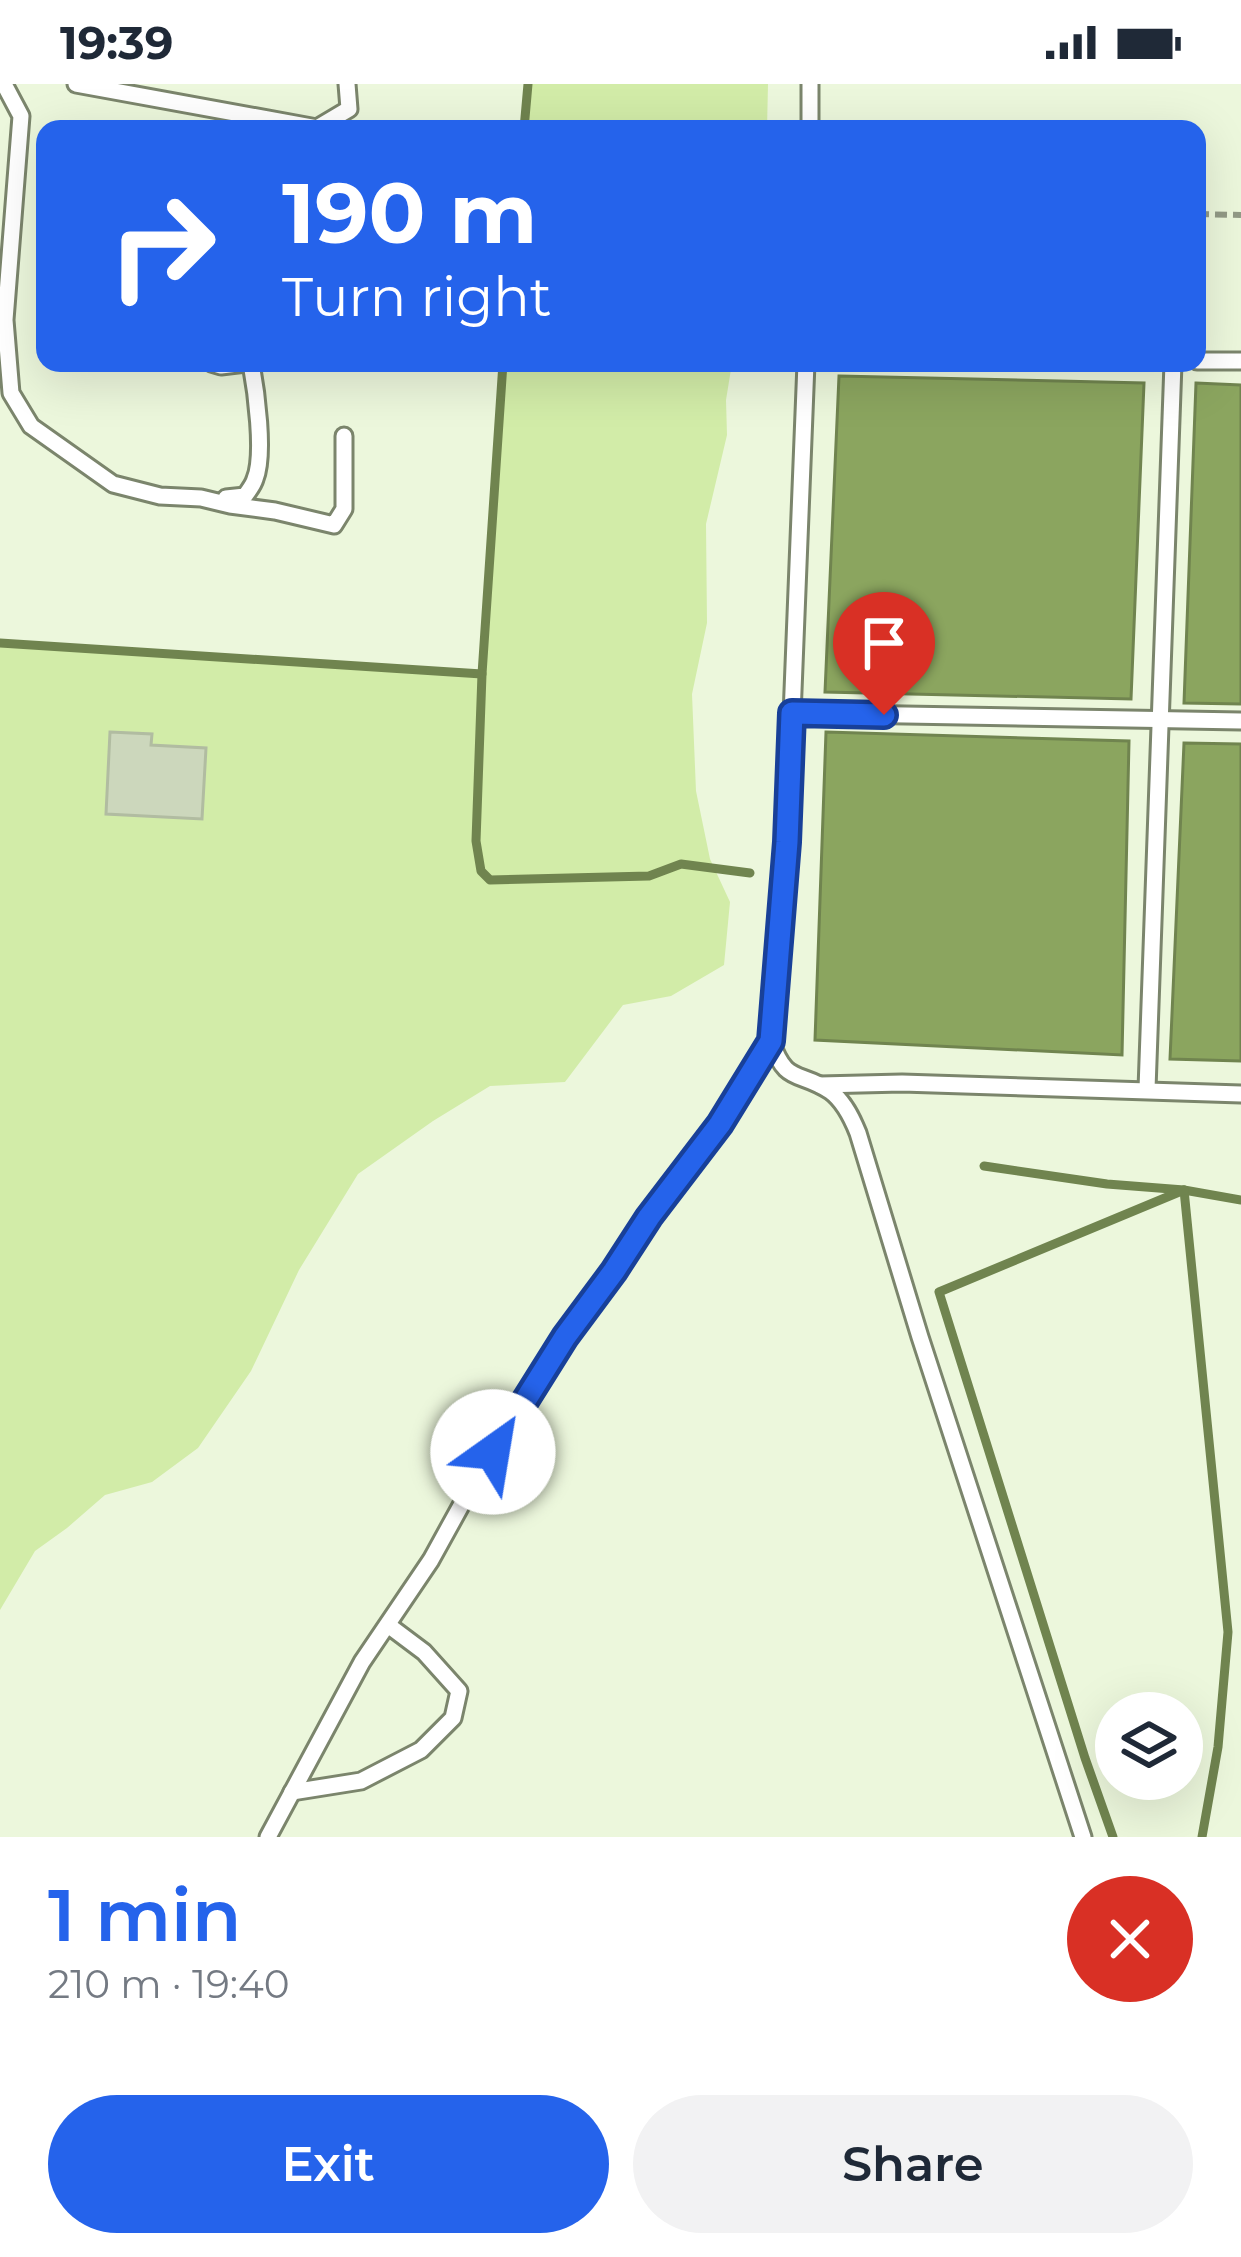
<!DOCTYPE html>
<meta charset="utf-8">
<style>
body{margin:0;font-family:Montserrat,sans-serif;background:#f2f2f3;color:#1f2937;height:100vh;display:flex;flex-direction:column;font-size:45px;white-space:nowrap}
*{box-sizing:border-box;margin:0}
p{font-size:39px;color:#747a83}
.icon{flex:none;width:66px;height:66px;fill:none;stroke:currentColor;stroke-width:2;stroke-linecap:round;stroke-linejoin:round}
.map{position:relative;height:1753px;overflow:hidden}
.sheet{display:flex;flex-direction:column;background:#fff;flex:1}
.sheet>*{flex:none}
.hud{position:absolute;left:36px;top:36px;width:1170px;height:252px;border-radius:24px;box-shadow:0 12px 48px #0002;background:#2563eb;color:#fff;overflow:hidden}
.tools{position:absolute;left:1095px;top:1608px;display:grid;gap:24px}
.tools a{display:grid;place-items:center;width:108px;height:108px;border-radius:50%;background:#fff;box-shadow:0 12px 48px #0002;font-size:60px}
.pin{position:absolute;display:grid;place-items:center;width:102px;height:102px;color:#fff;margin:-123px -51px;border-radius:50% 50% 50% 0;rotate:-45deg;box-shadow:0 0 12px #0007}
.pin .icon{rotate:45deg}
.me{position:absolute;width:132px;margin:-66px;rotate:32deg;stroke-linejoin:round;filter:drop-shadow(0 0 9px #0008)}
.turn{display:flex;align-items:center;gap:42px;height:252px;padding:0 48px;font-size:54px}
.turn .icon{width:156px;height:156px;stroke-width:2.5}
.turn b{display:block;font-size:84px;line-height:102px}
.round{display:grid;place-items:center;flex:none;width:126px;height:126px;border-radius:63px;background:#f2f2f3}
.headline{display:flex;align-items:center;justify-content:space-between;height:204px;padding:0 48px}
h1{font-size:72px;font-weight:600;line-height:90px;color:#2563eb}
.button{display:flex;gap:24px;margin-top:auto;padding:24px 48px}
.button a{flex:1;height:138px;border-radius:72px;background:#2563eb;color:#fff;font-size:48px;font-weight:600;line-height:138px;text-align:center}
.button a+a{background:#f2f2f3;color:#1f2937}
.status{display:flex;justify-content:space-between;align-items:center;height:84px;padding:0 60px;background:#fff;direction:ltr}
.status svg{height:33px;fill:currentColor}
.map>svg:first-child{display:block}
.green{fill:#d2eca8}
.water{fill:#8ba55f;stroke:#70844f;stroke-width:3}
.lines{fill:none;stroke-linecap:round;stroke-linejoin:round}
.stream{stroke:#70844f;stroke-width:9}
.building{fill:#ccd7bc;stroke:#b1bca1;stroke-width:3}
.lane-casing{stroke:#7b856c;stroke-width:21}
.path{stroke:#929a86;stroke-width:6;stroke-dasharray:12 6;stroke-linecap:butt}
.lane{stroke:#fff;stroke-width:15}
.route-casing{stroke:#184099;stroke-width:30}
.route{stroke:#2563eb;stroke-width:21}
</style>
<div class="status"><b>19:39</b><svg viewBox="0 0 49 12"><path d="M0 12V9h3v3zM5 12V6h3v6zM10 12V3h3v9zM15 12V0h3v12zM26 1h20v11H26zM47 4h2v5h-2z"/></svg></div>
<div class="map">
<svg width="1241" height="1753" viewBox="0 0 1241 1753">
<rect width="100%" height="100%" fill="#ecf7dc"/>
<g class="green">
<polygon points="528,0 768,0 767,45 524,45"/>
<polygon points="503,279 732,279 726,316 727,351 706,440 707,539 692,610 696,707 710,775 730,818 724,881 671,912 623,921 565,998 490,1002 433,1037 358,1090 299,1186 251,1287 198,1364 152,1398 105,1411 67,1444 35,1467 0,1526 0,559 482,590"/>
</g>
<g class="water">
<polygon points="839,292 1144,299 1131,615 825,608"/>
<polygon points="1196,299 1241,301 1241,620 1184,619"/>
<polygon points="826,648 1129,657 1122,971 815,956"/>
<polygon points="1184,659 1241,660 1241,977 1170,975"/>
</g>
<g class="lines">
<g class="stream">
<polyline points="524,45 528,0"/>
<polyline points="503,279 482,590 476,757 481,787 490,796 649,792 681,780 750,789"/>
<polyline points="0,559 482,590"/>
<polyline points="984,1082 1107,1100 1184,1106 1241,1116"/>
<polyline points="1184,1106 1228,1548 1218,1663 1202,1753"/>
<polyline points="1113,1753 1085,1674 939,1208 1184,1106"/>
</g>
</g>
<polygon class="building" points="110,648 152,650 151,661 206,664 202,735 106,730"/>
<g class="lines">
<g class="lane-casing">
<g id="lane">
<polyline points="4,0 21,32 5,236 11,309 31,342 113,400 160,412 201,414 230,421 275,427 334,441 344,425 344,352"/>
<polyline points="76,0 317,44 349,25 347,0"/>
<polyline points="810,45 810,0"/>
<polyline points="1197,277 1241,277"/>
<polyline points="211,279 221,282 246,279"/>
<path d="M806,279L787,758L771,957C786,1001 798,986 830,1007C844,1017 852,1034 858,1049L920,1253L1083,1753"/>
<path d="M226,414L245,412C248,407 253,402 255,395C265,371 256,306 251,279"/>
<polyline points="792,629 1241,637"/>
<polyline points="820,1001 902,999 1241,1010"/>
<polyline points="1147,1005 1173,279"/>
<polyline points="292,1708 361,1697 421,1666 453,1634 459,1607 424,1568 388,1541"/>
<polyline points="268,1753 362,1578 431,1476 469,1407 565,1253 614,1187 649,1133 720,1040 771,957"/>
</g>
</g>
<polyline class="path" points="1197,130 1241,131"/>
<use href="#lane" class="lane"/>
</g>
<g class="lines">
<g class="route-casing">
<polyline id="route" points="493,1368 565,1253 614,1187 649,1133 720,1040 771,957 787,758 792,629 884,631"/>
</g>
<use href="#route" class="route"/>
</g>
</svg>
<div class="tools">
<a><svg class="icon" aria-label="layers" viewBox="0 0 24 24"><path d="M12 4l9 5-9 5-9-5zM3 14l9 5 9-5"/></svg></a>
</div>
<div class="pin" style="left:884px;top:631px;background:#d93025"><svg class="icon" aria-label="arrive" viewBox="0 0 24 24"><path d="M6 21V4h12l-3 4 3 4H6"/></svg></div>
<svg class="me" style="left:493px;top:1368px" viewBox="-20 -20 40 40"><circle r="19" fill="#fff"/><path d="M0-13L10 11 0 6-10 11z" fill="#2563eb"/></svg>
<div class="hud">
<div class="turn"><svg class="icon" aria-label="right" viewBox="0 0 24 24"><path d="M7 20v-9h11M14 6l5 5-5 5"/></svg><div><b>190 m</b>Turn right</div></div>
</div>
</div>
<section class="sheet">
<div class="headline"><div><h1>1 min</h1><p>210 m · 19:40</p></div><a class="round" style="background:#d93025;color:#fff"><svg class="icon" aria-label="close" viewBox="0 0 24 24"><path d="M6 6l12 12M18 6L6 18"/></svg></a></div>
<div class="button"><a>Exit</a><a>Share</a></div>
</section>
